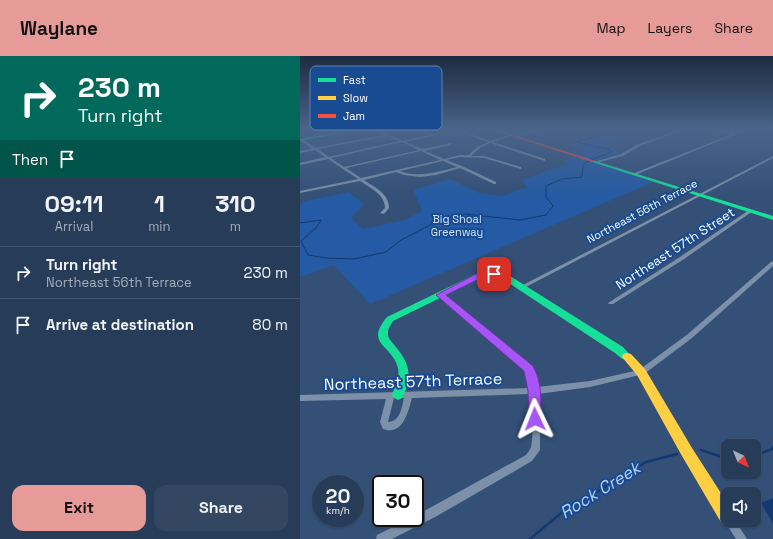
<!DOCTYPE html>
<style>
body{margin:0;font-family:"Space Grotesk",sans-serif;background:#334762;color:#f1f3f6;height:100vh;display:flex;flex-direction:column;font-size:15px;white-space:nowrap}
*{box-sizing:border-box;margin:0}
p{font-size:13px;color:#a4adba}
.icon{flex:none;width:22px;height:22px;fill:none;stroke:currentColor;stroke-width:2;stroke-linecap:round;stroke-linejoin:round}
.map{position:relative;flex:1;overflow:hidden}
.details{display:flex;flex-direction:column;background:#273c59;width:300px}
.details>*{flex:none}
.top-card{background:#00695c;color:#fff;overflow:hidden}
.needle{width:26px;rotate:137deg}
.buttons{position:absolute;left:421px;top:383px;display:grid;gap:8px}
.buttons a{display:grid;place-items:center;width:40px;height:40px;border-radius:8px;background:#273c59;box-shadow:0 1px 3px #0004,0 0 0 1px #43566f;font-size:20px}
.speed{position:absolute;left:12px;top:419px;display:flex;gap:8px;font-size:20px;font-weight:700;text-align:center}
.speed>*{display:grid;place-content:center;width:52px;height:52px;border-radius:50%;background:#273c59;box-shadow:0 1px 3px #0004,0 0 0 1px #43566f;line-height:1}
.speed small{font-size:10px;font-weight:400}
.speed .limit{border:2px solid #111;border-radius:6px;background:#fff;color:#111}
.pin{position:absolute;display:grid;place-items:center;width:34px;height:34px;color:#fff;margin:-17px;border-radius:8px;box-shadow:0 2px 6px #0006}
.me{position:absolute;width:44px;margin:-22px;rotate:358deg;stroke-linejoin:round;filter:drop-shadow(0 0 3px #0008)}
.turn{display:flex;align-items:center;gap:14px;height:84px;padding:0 12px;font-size:18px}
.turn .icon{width:52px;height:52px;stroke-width:2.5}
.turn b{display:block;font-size:28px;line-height:34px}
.then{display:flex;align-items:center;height:38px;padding:0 12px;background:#0003;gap:8px;font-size:15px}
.eta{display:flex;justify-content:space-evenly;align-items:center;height:68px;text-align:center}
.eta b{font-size:24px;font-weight:700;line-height:28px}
.action{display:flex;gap:8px;margin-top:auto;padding:8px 12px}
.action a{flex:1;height:46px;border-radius:12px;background:#e69b98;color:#111;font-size:16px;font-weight:700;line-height:46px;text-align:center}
.action a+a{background:#334762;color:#f1f3f6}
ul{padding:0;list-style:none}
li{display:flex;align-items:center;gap:12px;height:52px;padding:0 12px;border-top:1px solid #43566f}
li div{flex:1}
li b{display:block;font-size:15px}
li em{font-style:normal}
header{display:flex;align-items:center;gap:24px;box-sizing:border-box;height:56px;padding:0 20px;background:#e69b98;color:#111}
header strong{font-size:19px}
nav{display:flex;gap:22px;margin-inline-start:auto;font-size:14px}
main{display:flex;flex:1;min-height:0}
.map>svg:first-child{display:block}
.green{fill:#245ba4}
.water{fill:#133970}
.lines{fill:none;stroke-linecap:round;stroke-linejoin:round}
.stream-far1{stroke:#133970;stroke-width:1}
.stream{stroke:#133970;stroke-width:2.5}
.street{fill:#7c90a9;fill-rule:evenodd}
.fast{fill:#16e098;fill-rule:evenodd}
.slow{fill:#ffcf43;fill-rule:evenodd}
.jam{fill:#f24e42;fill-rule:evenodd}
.route{fill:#a855f7;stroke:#6d37a1}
.labels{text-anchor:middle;stroke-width:4;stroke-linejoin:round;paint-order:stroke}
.far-street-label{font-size:11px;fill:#fff;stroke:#194b92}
.far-park-label{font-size:11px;fill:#cfe2fb;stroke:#194b92}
.street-label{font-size:13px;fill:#fff;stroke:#194b92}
.near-street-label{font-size:16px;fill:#fff;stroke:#194b92}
.near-water-label{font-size:17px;font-style:italic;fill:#b4d1f6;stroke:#194b92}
.key{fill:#194b92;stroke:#5e81b3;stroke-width:1}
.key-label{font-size:11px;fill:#fff}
</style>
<header>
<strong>Waylane</strong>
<nav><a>Map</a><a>Layers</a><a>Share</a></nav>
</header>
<main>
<section class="details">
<div class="top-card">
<div class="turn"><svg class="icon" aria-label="right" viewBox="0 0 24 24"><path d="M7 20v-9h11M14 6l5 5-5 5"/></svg><div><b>230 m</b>Turn right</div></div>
<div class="then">Then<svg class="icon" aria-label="arrive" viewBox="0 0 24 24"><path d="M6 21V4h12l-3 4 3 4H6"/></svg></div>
</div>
<div class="eta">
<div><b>09:11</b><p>Arrival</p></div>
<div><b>1</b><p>min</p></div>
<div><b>310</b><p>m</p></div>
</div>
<ul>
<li><svg class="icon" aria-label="right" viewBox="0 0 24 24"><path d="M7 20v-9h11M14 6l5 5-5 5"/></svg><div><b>Turn right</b><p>Northeast 56th Terrace</p></div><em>230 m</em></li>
<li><svg class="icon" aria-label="arrive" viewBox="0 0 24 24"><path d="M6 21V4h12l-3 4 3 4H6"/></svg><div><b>Arrive at destination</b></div><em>80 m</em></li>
</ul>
<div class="action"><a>Exit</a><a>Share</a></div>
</section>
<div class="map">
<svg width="473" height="483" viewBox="0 0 473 483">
<rect width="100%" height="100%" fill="#345077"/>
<polygon class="green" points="314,73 355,73 305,90 322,96 294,106 353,126 70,248 34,209 0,221 0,149 6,145 49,136 64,148 51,162 63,173 105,164 122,155 113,134 150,123 179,137 202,140 227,131 222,124 265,109 265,104 279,99 270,96 280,93 270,88 281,84 279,82 298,79"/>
<polygon class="water" points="473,442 473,467 461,447"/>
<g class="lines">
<g class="stream-far1">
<polyline points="293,90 277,86 324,73"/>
<polyline points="0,167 21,164 16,172 1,185 8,199 26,202 54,203 86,196 101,184 146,161 165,158 220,164 246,159 253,150 246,141 246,130 262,123 282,121 283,109 286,106 312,96 308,93 297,91"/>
</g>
<g class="stream">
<polyline points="401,394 428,403"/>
<polyline points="454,400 472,393 473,391"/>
<polyline points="230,483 260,458 346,406 377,398"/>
</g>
<g class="street">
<polygon points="28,73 31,73 38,77 36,78"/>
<path d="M73,73H76L102,85L128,79L114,73C120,73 126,78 132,78C143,78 151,73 160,73L159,74L190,85L210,79L249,73H255L210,80L193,86L245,103V105L190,87L180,92L171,100H184L221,111V113L184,102L160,101L147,104L162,110L196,126V128H194L160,112L136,119L120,121L104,119L96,116L64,124C74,131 89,137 89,152L84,158L80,157L85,152C85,138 70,132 60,125L0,137V135L58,123L28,103L0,109V107L25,101L15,94L0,97V95L12,93L0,84V82L16,92L85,79ZM156,74L188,86L177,91L169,99H160L144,103L125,95L151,89V87L122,93L105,86L131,80L133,81L134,80V79ZM87,80L99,85L29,101L18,93ZM102,86L119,94L44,111L31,102ZM121,95L140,104L61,122L46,112ZM143,105L157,111C138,116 118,122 100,115Z"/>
<polygon points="383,73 386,73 340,90 323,100 296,107 294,106 321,98 338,88"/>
<polygon points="402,73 435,77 446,73 449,73 335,119 332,118 432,78"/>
<polygon points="473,100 473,102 224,232 222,233 219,231"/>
<polygon points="449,154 453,155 384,203 313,248 309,248 308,247 380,201"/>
<path d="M473,205V210L392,282L344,318L290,331L238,338L240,365V394L232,405L137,460L92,483H76L77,479L111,462H115V460L226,399C228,396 230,394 231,391C234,377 232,352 230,338L112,342C108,356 103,380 83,373L80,366L86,343L0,345V339L230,332L226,314L138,240L137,239L140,237L142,238L232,311L235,320L237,331L290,325L339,314L388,278L471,206ZM94,342H104C102,351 100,366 88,366Z"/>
<polygon points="428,459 428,464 435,464 447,483 436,483 424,464 425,460"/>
</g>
<g class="fast">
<polygon points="55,73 63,73 0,85 0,83"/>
<polygon points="292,104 473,160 473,164 292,106"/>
<path d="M194,216L207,218L323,291L332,301L331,304C324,306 320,301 315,297L201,222L194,220L181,222L93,265C91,269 88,272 88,276C87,282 92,286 95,290C110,307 113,322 102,342L98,344L94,342L92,339C95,331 100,321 98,312C92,288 64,289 87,261L176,218Z"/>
</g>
<polygon class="slow" points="327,297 331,298 345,313 392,392 428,448 428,464 435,464 434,468 428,470 422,468 382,400 337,319 322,301 323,298"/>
<polygon class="jam" points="189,73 195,73 296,105 292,106"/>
</g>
<linearGradient id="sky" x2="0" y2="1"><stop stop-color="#1d2c41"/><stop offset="0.52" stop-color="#4a648a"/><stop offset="1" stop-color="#4a648a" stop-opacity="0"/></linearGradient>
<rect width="473" height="141" fill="url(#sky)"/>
<path class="route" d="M194,215L198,218L197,219L181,222L146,239L233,310C242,326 241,345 241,363L239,367L235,368L230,367L229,363L228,335L224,315L136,239L176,218Z"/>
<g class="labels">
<g class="far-street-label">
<text transform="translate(342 155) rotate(-28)" y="4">Northeast 56th Terrace</text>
</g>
<g class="far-park-label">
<text x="157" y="167">Big Shoal<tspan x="157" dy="13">Greenway</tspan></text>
</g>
<g class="street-label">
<text transform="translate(375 192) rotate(-33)" y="5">Northeast 57th Street</text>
</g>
<g class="near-street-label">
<text transform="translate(113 325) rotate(-2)" y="6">Northeast 57th Terrace</text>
</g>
<g class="near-water-label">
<text transform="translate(300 434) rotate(-32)" y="6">Rock Creek</text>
</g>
</g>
<rect x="10" y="10" width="132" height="64" rx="6" class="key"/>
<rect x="18" y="22" width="18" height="4" fill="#16e098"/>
<rect x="18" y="40" width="18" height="4" fill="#ffcf43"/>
<rect x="18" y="58" width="18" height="4" fill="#f24e42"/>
<g class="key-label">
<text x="43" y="28">Fast</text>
<text x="43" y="46">Slow</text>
<text x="43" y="64">Jam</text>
</g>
</svg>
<div class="buttons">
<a><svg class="needle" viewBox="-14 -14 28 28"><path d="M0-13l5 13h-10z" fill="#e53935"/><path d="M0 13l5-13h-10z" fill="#a4adba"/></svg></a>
<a><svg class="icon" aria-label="sound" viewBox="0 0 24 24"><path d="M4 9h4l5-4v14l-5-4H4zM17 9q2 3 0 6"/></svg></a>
</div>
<div class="speed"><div>20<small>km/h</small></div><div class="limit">30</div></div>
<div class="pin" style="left:194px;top:218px;background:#d93025"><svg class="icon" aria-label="arrive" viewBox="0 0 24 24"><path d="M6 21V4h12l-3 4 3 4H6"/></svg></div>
<svg class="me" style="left:235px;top:363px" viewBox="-20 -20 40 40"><path d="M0-17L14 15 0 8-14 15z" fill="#a855f7" stroke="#fff" stroke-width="4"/></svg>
</div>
</main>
